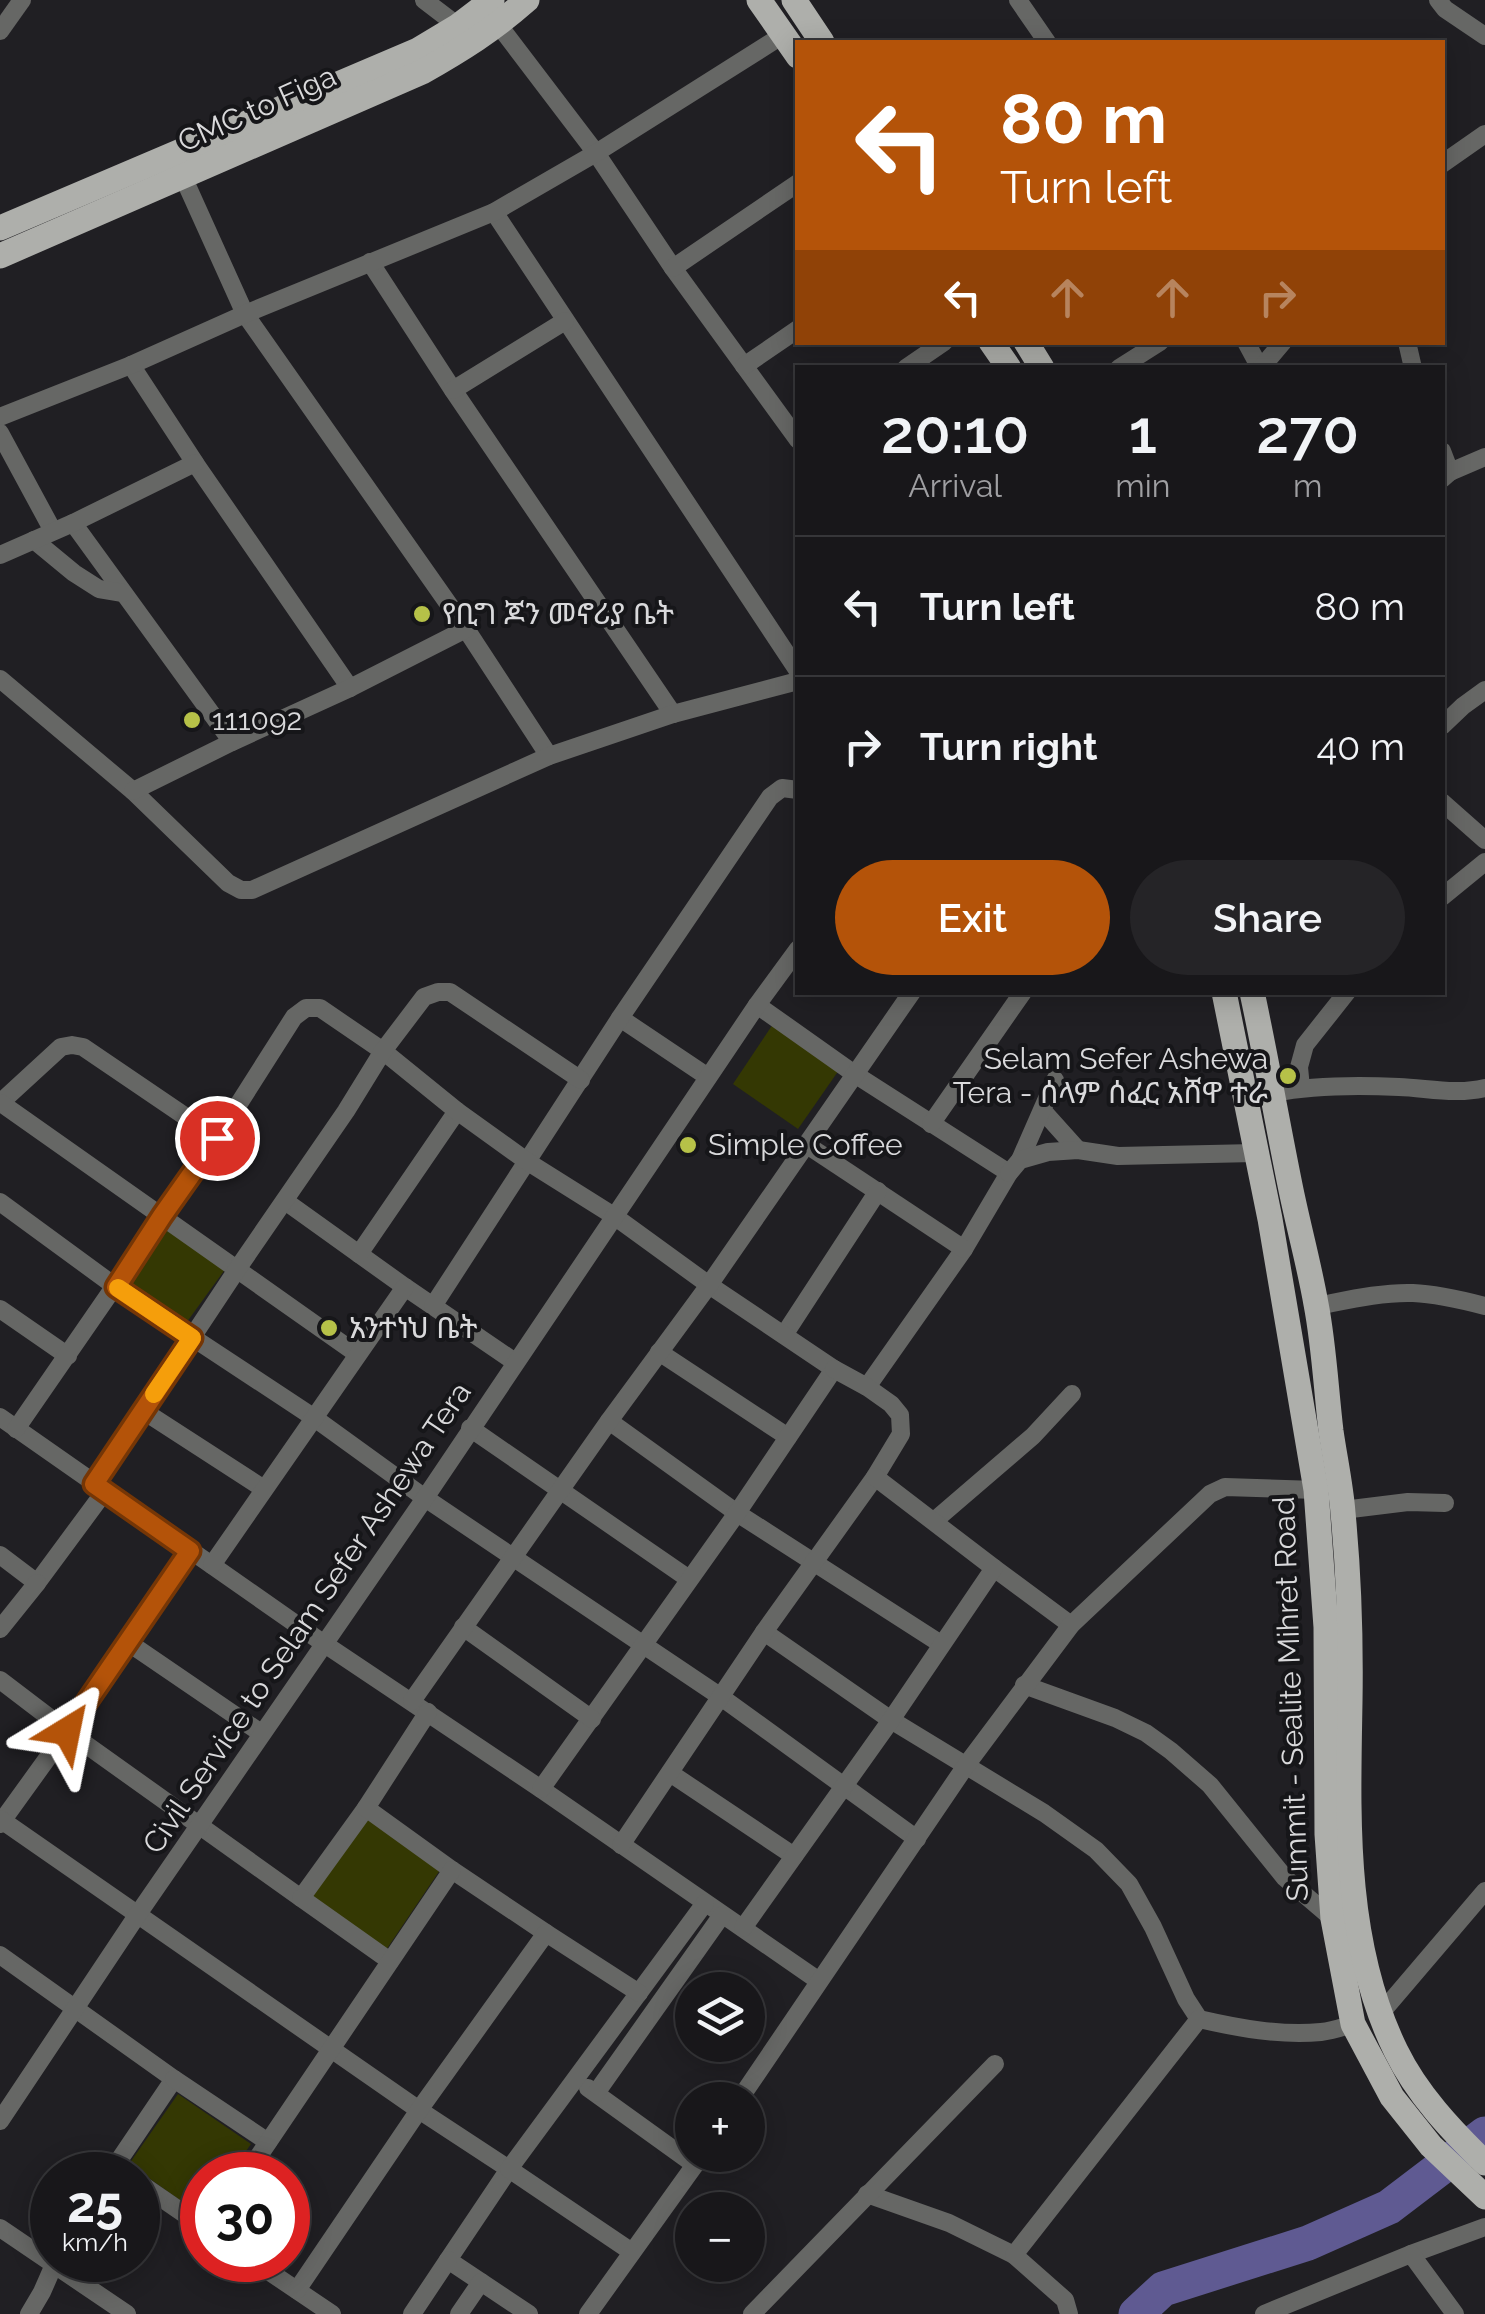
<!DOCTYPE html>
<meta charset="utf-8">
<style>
body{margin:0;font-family:Raleway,"Noto Sans Ethiopic",sans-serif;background:#252427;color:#f1f3f6;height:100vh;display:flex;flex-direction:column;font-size:38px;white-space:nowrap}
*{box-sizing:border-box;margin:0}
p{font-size:32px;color:#9f9fa2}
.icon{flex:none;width:55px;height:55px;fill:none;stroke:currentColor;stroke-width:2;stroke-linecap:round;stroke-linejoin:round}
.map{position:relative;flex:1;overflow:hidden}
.sheet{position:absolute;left:795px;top:365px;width:650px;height:630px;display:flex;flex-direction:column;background:#18171a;border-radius:0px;box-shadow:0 5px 25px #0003,0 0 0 2px #363639}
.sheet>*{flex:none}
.hud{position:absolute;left:795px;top:40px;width:650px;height:305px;border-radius:0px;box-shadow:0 5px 25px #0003,0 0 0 2px #363639;background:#b45309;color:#fff;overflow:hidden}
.buttons{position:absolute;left:675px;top:1972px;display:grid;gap:20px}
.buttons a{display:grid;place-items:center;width:90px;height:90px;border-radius:50%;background:#18171a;box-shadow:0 5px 25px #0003,0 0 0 2px #363639;font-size:50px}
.speed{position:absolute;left:30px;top:2152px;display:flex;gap:20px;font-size:50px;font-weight:700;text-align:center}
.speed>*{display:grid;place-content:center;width:130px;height:130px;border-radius:50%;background:#18171a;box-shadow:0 5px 25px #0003,0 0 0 2px #363639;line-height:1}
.speed small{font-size:25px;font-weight:400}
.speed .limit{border:15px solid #d22;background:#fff;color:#111}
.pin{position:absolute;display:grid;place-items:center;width:85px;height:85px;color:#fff;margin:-42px;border:5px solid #fff;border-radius:50%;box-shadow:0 2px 10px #0007}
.me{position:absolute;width:110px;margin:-55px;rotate:35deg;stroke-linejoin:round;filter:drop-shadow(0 0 8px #0008)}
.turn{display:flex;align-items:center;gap:35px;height:210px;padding:0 40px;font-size:45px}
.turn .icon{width:130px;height:130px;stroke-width:2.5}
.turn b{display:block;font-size:70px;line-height:85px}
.lanes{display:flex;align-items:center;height:95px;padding:0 40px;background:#0003;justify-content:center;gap:50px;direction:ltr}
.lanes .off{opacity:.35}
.eta{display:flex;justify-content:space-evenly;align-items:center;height:170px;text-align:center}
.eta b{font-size:60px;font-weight:600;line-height:70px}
.button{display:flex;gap:20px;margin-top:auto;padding:20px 40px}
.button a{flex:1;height:115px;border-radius:60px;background:#b45309;color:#fff;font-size:40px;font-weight:600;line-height:115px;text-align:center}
.button a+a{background:#252427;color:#f1f3f6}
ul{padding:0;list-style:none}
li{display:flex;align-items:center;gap:30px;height:140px;padding:0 40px;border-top:2px solid #363639}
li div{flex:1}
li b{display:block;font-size:38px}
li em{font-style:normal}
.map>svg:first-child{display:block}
.green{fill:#343803}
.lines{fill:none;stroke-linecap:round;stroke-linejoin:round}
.river{stroke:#5f5a92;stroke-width:35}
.street{stroke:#666765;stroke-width:18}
.primary{stroke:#aeafab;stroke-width:25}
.route-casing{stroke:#753606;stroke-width:25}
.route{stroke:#b45309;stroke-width:18}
.slow{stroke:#f59e0b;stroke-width:18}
.poi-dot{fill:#b6c148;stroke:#161619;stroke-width:4}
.labels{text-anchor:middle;stroke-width:8;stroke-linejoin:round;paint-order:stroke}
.street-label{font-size:30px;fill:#d9d9db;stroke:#161619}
.poi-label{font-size:30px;fill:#d9d9db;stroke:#161619;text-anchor:start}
</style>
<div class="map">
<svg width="1485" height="2314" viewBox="0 0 1485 2314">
<rect width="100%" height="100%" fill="#201f23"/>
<g class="green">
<polygon points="773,1024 839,1070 798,1129 733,1084"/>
<polygon points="162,1223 226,1268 184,1326 121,1286"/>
<polygon points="357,1810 440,1870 384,1953 300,1892"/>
<polygon points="178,2094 251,2144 229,2175 202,2175 201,2215 129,2164"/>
</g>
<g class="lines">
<polyline class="river" points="1136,2314 1163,2289 1308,2243 1389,2207 1485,2134"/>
<g class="street">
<polyline points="424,0 458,26 461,32"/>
<polyline points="1018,0 1047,42"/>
<polyline points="1438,0 1445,9 1485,36"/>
<polyline points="491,15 596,153 673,268 798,440"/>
<polyline points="0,31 22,0"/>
<polyline points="1442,164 1485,134"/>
<polyline points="180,170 245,314 466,629 549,756"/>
<polyline points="494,212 798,671"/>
<polyline points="370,262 453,390 673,714"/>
<polyline points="673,268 798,183"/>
<polyline points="1246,342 1260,368"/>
<polyline points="1407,342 1413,368"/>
<polyline points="131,365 195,463 350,688"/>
<polyline points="744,366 798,329"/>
<polyline points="906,368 944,342"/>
<polyline points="1119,368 1160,342"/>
<polyline points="1261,368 1283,342"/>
<polyline points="453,390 565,321"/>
<polyline points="0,417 131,365 245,314 494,212 596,153 783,35"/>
<polyline points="0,433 53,531"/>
<polyline points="1442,451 1450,472"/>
<polyline points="1442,479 1450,472 1485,457"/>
<polyline points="73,523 232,742 350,688 466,629"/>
<polyline points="34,540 74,573 99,589 123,593"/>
<polyline points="0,555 73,523 195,463"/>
<polyline points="0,679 133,791 228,883 241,890 252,890 549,756 673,714 798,681"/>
<polyline points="1442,726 1463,706 1485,690"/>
<polyline points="133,791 232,742"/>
<polyline points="1442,802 1485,840"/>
<polyline points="1442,897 1485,862"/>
<polyline points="757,1005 856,1075 1009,1173 964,1249 867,1387"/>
<polyline points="620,1018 708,1077"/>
<polyline points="1301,1088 1299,1067 1305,1045 1347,992"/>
<path d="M1274,1093C1314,1085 1358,1085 1399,1087C1427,1088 1457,1095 1485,1088"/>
<polyline points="0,1103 61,1047 72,1045 83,1047 217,1138"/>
<polyline points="1,1103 357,1354"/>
<polyline points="1043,1111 1078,1150"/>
<polyline points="931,1124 1023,992"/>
<polyline points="807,1145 964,1249"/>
<polyline points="1020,1160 1055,1080"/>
<polyline points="1009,1173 1020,1160 1048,1152 1078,1150 1118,1156 1255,1153"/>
<polyline points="285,1201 405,1287 515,1362"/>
<polyline points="0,1202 116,1287 313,1417 425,1498 721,1697 917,1839"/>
<polyline points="359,1254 457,1111"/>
<polyline points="433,1306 620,1018 770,797 782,788 798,790"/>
<path d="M1317,1306C1348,1300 1381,1292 1413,1293C1437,1294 1462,1300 1485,1306"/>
<polyline points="0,1309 68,1356"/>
<polyline points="784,1335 878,1191"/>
<polyline points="659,1352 788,1437"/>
<polyline points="142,1410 264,1489"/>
<polyline points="0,1417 323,1643 541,1789 819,1981"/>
<polyline points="609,1421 737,1513 941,1644"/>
<polyline points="470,1428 689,1579"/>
<polyline points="16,1429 217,1138 294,1017 306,1008 320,1008 383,1051 457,1111 528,1162 614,1216 709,1285 834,1369 737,1513 541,1789"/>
<polyline points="94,1485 238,1268 346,1111 383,1051 424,997 438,992 450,992 581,1080"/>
<polyline points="1343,1510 1408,1502 1445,1503"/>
<polyline points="934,1521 1033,1436 1072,1394"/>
<polyline points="190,1551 67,1731 301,1898 366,1808"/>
<polyline points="0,1555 37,1583 105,1491"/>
<polyline points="212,1565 405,1287"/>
<polyline points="994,1568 1071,1625"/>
<polyline points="463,1627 592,1719"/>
<polyline points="0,1629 37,1583"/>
<polyline points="764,1632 891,1720 1044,1813 1096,1850 1129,1884 1153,1927 1186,1999 1199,2019"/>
<polyline points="129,1643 261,1733"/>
<polyline points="0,1680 67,1731 0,1824"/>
<polyline points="1024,1685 1115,1718 1146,1733 1171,1751 1210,1785 1285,1878 1333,1919"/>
<polyline points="412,1701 609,1421 709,1285 912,992"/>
<polyline points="428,1712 366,1808 452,1870 546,1933"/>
<polyline points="670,1773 794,1856"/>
<polyline points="0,1819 419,2110 509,2169 448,2260 481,2282"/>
<polyline points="621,1845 764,1632 875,1477 901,1434 900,1415 891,1404 867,1387 834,1369"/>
<polyline points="301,1898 390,1961"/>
<polyline points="743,1928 891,1720 994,1568 875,1477"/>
<polyline points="0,1955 174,2079 109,2175"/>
<polyline points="1381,2013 1485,1891"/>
<polyline points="174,2079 268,2142"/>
<polyline points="588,2088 695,2165"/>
<polyline points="596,2093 722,1915"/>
<polyline points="739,2100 967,1764 1071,1625 1210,1494 1225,1487 1316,1490"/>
<polyline points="0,2121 138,1914 425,1498 757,1005 798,949"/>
<polyline points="246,2175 452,1870"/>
<polyline points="138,2182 202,2226"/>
<polyline points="867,2194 949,2223 1014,2255"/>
<polyline points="0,2228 127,2314"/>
<polyline points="632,2252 509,2169 705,1903"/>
<polyline points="1411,2254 1485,2227"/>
<polyline points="252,2260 332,2314"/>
<polyline points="297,2290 419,2110 546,1933 639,1993"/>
<polyline points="29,2314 42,2292 56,2260"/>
<polyline points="412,2314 448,2260"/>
<polyline points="459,2314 481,2282 529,2314"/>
<polyline points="588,2314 702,2155"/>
<polyline points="752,2314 995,2064"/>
<path d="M1069,2314L1065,2300L1014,2255L1199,2019C1238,2028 1281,2036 1321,2032C1332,2031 1343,2027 1353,2024"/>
<polyline points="1264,2314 1411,2254 1455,2314"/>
</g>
<g class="primary">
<polyline points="759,0 798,56"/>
<polyline points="794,0 822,42"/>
<polyline points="0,228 418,50 458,26 492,0"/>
<path d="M0,256L422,72C461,50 493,30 527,0"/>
<polyline points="991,342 1009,368"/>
<polyline points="1026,342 1042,368"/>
<polyline points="1224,992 1270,1219 1316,1490 1326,1627 1327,1834 1333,1919 1353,2024 1392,2097 1431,2146 1485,2197"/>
<path d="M1252,992C1266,1057 1277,1121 1290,1185C1298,1225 1309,1264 1316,1304C1324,1345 1326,1389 1331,1431C1335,1459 1341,1486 1343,1513C1349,1576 1351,1639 1350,1702C1348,1819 1343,1943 1396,2051C1417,2094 1451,2130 1485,2163"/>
</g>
</g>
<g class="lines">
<g class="route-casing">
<polyline id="route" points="67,1731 190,1551 94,1484 192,1338 116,1287 162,1216 217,1138"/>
</g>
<use href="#route" class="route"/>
<polyline class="slow" points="118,1288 192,1338 154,1394"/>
</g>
<g class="poi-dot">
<circle cx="422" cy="614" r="10"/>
<circle cx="192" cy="720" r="10"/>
<circle cx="1288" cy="1076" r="10"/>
<circle cx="688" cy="1145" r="10"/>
<circle cx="329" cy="1328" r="10"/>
</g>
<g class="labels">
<g class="street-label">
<text transform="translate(257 109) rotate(-24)" y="10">CMC to Figa</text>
<text transform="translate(307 1618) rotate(-56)" y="10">Civil Service to Selam Sefer Ashewa Tera</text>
<text transform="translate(1291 1699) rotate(-92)" y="10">Summit - Sealite Mihret Road</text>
</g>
<g class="poi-label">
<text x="442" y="624">የቢግ ጆን መኖሪያ ቤት</text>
<text x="212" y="730">111092</text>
<text x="1268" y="1069" text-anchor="end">Selam Sefer Ashewa<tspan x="1268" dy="34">Tera - ሰላም ሰፈር አሸዋ ተራ</tspan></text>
<text x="708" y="1155">Simple Coffee</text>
<text x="349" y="1338">አንተነህ ቤት</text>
</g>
</g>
</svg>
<div class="buttons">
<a><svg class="icon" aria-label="layers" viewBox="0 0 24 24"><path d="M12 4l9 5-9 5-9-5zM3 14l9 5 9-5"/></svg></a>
<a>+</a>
<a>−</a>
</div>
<div class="speed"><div>25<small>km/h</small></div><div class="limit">30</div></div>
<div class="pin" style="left:217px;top:1138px;background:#d93025"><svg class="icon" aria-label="arrive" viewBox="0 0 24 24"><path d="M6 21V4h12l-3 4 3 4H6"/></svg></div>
<svg class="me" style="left:67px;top:1731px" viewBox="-20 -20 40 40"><path d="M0-17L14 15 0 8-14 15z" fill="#b45309" stroke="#fff" stroke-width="4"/></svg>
<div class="hud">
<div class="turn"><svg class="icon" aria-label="left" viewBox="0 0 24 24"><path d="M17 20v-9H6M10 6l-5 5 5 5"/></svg><div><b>80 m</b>Turn left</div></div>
<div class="lanes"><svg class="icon" aria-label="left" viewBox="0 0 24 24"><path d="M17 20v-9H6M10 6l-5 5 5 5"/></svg><svg class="icon off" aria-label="ahead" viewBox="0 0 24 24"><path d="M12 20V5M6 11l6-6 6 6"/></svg><svg class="icon off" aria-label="ahead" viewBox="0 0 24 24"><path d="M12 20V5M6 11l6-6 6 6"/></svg><svg class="icon off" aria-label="right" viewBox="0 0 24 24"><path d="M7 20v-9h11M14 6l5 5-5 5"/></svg></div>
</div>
<section class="sheet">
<div class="eta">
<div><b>20:10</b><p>Arrival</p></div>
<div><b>1</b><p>min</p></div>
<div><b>270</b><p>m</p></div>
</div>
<ul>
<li><svg class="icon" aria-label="left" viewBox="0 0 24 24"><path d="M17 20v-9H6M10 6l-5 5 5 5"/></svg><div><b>Turn left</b></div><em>80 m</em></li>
<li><svg class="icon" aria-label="right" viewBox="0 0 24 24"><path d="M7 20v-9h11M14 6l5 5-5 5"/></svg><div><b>Turn right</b></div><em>40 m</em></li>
</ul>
<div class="button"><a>Exit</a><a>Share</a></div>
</section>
</div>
